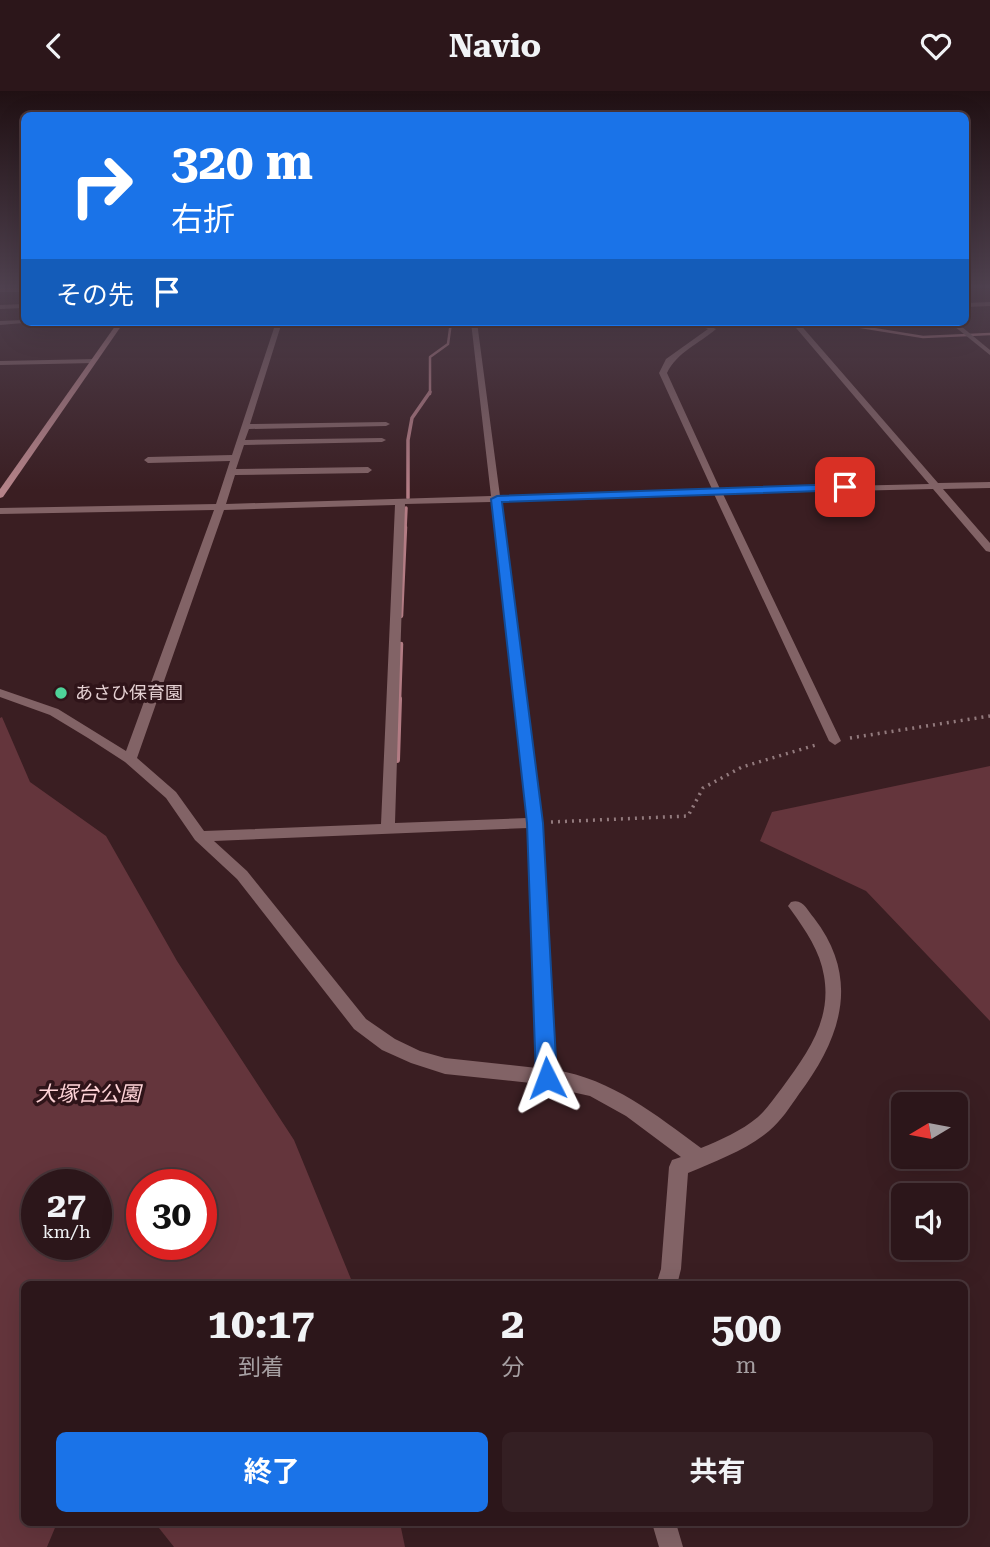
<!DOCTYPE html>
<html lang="ja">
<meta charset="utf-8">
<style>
body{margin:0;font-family:"Roboto Serif","Noto Sans JP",serif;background:#341f23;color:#f1f3f6;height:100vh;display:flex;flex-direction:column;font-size:26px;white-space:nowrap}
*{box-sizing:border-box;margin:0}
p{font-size:23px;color:#a69fa2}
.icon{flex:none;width:38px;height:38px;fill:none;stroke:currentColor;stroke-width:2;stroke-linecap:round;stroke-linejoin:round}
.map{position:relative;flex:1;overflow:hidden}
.sheet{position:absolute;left:21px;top:1190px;width:947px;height:245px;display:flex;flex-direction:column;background:#2c161a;border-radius:10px;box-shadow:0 7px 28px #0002,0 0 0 2px #483539}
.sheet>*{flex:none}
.top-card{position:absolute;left:21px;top:21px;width:948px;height:214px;border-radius:10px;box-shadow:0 7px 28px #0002,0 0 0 2px #483539;background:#1a73e8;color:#fff;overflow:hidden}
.needle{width:46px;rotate:260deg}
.fabs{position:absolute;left:891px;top:1001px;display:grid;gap:14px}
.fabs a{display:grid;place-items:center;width:77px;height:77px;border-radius:10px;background:#2c161a;box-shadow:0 7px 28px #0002,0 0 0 2px #483539;font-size:35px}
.speed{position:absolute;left:21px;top:1078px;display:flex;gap:14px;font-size:35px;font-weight:700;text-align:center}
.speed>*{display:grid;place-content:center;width:91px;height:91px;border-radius:50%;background:#2c161a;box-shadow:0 7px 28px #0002,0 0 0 2px #483539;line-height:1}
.speed small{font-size:18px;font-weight:400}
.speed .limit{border:10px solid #d22;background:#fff;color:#111}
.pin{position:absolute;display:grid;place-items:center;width:60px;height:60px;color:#fff;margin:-30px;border-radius:14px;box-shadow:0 4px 10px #0006}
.me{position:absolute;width:77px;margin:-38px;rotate:357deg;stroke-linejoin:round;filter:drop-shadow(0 0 5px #0008)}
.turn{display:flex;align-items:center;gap:24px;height:147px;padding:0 35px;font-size:32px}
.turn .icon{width:91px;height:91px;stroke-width:2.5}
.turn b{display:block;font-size:49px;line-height:60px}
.then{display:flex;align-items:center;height:66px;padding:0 35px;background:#0003;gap:14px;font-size:26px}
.eta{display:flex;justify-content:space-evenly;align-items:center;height:119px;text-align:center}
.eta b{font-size:42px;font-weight:700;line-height:49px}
.primary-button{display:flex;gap:14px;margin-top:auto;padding:14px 35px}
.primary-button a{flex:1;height:80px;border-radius:10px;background:#1a73e8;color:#fff;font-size:28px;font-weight:700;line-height:80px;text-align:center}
.primary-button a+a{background:#341f23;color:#f1f3f6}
header{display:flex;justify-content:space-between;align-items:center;height:91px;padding:0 35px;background:#2c161a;font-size:32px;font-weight:700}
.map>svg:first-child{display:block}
.green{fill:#64353c;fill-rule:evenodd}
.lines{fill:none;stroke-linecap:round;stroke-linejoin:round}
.stream-far3{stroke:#b37c84;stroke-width:2.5}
.stream-far2{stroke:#b37c84;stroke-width:3.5}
.stream-far1{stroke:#b37c84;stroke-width:4.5}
.stream{stroke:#b37c84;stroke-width:6}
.path{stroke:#927a7d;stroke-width:3.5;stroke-dasharray:2 5;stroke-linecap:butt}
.street{fill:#826366;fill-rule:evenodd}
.secondary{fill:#b58389;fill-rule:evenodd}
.route{fill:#1a73e8;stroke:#114b97;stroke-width:2}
.poi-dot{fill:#4ed399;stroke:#2f1419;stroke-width:2.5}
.labels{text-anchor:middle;stroke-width:7;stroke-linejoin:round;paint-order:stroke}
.poi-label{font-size:18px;fill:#e5d1d3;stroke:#2f1419;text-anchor:start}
.near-park-label{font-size:21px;font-style:italic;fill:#fed3d7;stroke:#2f1419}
</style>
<header><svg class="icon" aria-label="back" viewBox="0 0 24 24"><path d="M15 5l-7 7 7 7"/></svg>Navio<svg class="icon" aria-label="heart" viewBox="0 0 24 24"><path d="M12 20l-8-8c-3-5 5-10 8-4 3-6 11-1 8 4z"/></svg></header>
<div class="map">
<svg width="990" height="1456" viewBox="0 0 990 1456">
<rect width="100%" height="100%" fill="#3a1e22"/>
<g class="green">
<path d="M2,626L30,691L106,745L177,870L294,1049L353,1193L24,1194V1432H57L47,1456H0V627ZM37,1094H96V1153H37ZM142,1094H201V1153H142Z"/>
<polygon points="990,675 990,930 866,800 760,750 772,721"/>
<polygon points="155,1432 400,1432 405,1456 174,1456"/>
</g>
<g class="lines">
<g class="stream-far3">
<polyline points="830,231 923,246 990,243"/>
<polyline points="430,303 430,266 448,253 451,231"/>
</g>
<g class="stream-far2">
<polyline points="408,407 408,349 412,327 430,301"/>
<polyline points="405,438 406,417"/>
</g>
<g class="stream-far1">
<polyline points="401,525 405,436"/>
<polyline points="399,610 401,553"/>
</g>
<polyline class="stream" points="397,669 399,608"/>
<g class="path">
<polyline points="850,647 990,625"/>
<polyline points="551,731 688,725 703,697 742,676 819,653"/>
</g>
<g class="street">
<rect x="0" y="197" width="24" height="4"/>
<polygon points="990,211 990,215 966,216 966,212"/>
<polygon points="24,213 24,217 0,218 0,214"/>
<polygon points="24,229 35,231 0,234 0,230"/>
<path d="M276,231H282L250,333L386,331L390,333L386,335L249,338L245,349L382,347L386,349L382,351L244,354L236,378L368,376L372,379L368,382L235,384L226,413L491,405L471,231H477L500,405L712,398L659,282L666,268L708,238L690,231H699L716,238C699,253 677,261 667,282L720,398L929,393L791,231H798L938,392L990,391V397L943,398L990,452V461L986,460L933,398L723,403L841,650L835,654L829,650L714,403L500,410L542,732L555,979C612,988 656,1024 701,1057C721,1049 741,1040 758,1026C767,1018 774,1007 782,997C806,964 832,930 824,885C820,860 806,840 791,819L788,815L791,811C803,807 807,819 814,827C861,888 841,947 799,1003C790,1016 781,1030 769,1040C746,1059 716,1070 688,1082L681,1178L677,1194H656L661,1178L669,1076L672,1069L681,1066L626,1025L590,1005L531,992L445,983L411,972L382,959L354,938L237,788L195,749L166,707L125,671L88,647L50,624L0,606V598L58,618L126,660L214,419L0,423V417L216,413L230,370L148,372L144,369L148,366L232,364ZM491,411L527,727L395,732L405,413ZM395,414L381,733L204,740L176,701L137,667L224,419ZM528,737L537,977L445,967L420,960L395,948L366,928L247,780L214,750Z"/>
<polygon points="949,231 956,231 990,259 990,264"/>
<polygon points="97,268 94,272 0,274 0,270"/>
<polygon points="652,1432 676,1432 683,1456 659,1456"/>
</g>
<polygon class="secondary" points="118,231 124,231 3,406 0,407 0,398"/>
</g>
<linearGradient id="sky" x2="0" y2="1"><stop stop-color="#201013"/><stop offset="0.49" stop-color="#4f414f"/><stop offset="1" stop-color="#4f414f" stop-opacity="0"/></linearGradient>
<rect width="990" height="399" fill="url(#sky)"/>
<polygon class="route" points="845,393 850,396 848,399 502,411 543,732 557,987 554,994 547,997 539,994 536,987 527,732 491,408 497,405"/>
<circle class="poi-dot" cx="61" cy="602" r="7"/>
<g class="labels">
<g class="poi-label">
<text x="75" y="608">あさひ保育園</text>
</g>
<g class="near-park-label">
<text x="88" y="1010">大塚台公園</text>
</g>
</g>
</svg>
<div class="fabs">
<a><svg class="needle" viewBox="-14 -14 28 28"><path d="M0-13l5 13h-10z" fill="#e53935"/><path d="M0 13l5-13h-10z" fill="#a69fa2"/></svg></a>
<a><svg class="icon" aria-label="sound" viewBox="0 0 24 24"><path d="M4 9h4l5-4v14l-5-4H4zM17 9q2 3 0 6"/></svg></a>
</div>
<div class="speed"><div>27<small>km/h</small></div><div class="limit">30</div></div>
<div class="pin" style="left:845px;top:396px;background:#d93025"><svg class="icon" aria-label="arrive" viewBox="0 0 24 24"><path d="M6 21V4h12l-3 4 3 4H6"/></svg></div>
<svg class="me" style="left:547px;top:987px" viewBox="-20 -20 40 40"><path d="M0-17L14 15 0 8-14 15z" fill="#1a73e8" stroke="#fff" stroke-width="4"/></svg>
<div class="top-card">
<div class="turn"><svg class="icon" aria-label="right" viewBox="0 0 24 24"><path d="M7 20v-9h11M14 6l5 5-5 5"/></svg><div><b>320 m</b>右折</div></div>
<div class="then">その先<svg class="icon" aria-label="arrive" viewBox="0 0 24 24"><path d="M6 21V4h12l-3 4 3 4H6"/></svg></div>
</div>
<section class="sheet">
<div class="eta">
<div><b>10:17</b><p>到着</p></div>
<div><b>2</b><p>分</p></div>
<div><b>500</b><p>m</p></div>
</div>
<div class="primary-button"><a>終了</a><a>共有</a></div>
</section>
</div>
